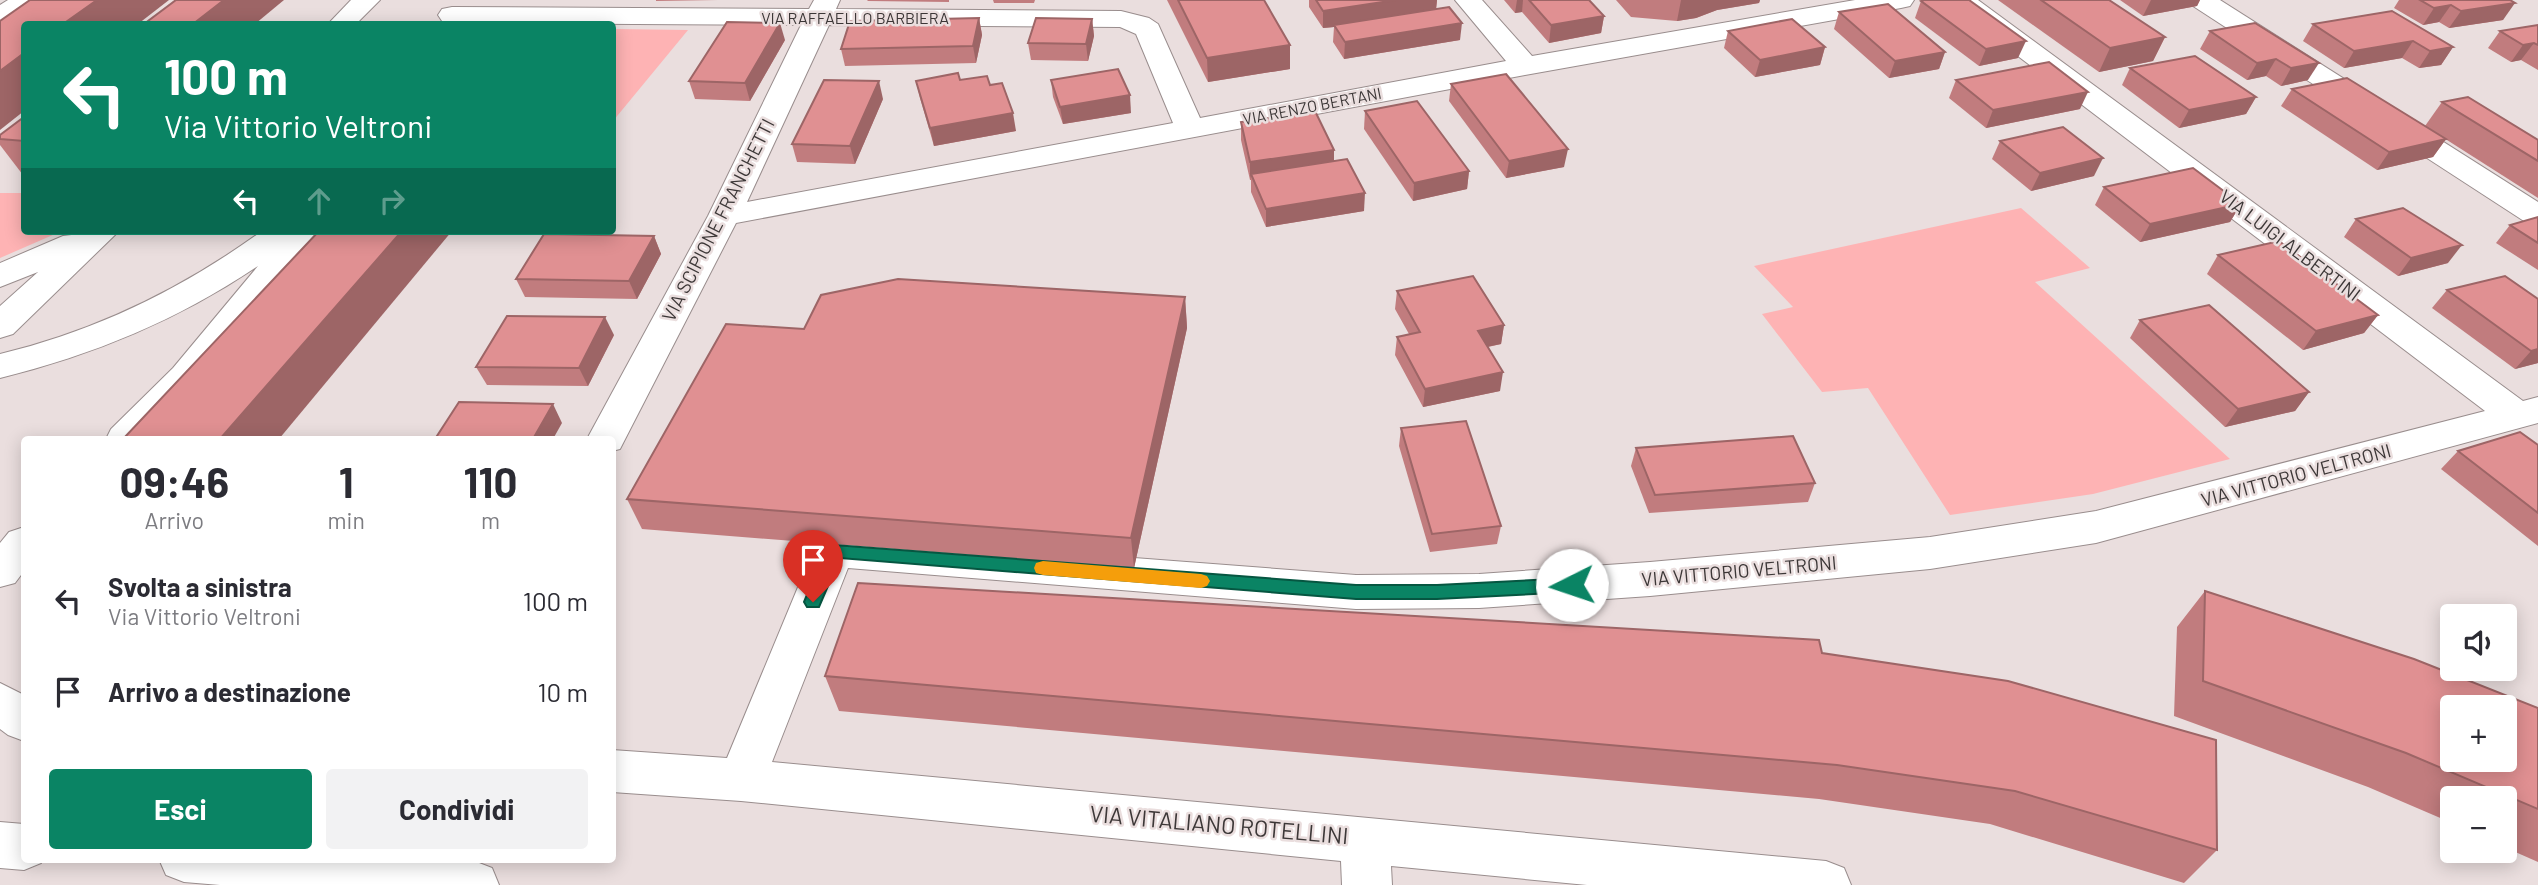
<!DOCTYPE html>
<html lang="it">
<meta charset="utf-8">
<style>
body{margin:0;font-family:Barlow,sans-serif;background:#f2f2f3;color:#2b2b33;height:100vh;display:flex;flex-direction:column;font-size:26px;white-space:nowrap}
*{box-sizing:border-box;margin:0}
p{font-size:23px;color:#7c7c81}
.icon{flex:none;width:38px;height:38px;fill:none;stroke:currentColor;stroke-width:2;stroke-linecap:round;stroke-linejoin:round}
.map{position:relative;flex:1;overflow:hidden}
.drawer{position:absolute;left:21px;top:436px;width:595px;height:427px;display:flex;flex-direction:column;background:#fff;border-radius:7px;box-shadow:0 4px 18px #0003}
.drawer>*{flex:none}
.banner{position:absolute;left:21px;top:21px;width:595px;height:214px;border-radius:7px;box-shadow:0 4px 18px #0003;background:#0a8464;color:#fff;overflow:hidden}
.buttons{position:absolute;left:2440px;top:604px;display:grid;gap:14px}
.buttons a{display:grid;place-items:center;width:77px;height:77px;border-radius:7px;background:#fff;box-shadow:0 4px 18px #0003;font-size:35px}
.pin{position:absolute;display:grid;place-items:center;width:60px;height:60px;color:#fff;margin:-72px -30px;border-radius:50% 50% 50% 0;rotate:-45deg;box-shadow:0 0 7px #0007}
.pin .icon{rotate:45deg}
.me{position:absolute;width:77px;margin:-38px;rotate:266deg;stroke-linejoin:round;filter:drop-shadow(0 0 5px #0008)}
.turn{display:flex;align-items:center;gap:24px;height:147px;padding:0 28px;font-size:32px}
.turn .icon{width:91px;height:91px;stroke-width:2.5}
.turn b{display:block;font-size:49px;line-height:60px}
.lanes{display:flex;align-items:center;height:66px;padding:0 28px;background:#0003;justify-content:center;gap:35px;direction:ltr}
.lanes .off{opacity:.35}
.eta{display:flex;justify-content:space-evenly;align-items:center;height:119px;text-align:center}
.eta b{font-size:42px;font-weight:700;line-height:49px}
.action{display:flex;gap:14px;margin-top:auto;padding:14px 28px}
.action a{flex:1;height:80px;border-radius:7px;background:#0a8464;color:#fff;font-size:28px;font-weight:700;line-height:80px;text-align:center}
.action a+a{background:#f2f2f3;color:#2b2b33}
ul{padding:0;list-style:none}
li{display:flex;align-items:center;gap:21px;height:91px;padding:0 28px}
li div{flex:1}
li b{display:block;font-size:26px}
li em{font-style:normal}
.map>svg:first-child{display:block}
.green{fill:#feb3b4}
.lines{fill:none;stroke-linecap:round;stroke-linejoin:round}
.street-casing{stroke:#998d8d;stroke-width:2}
.street{fill:#fff;fill-rule:evenodd}
.wall{fill:#c17c7e}
.shaded-wall{fill:#9d6566}
.building{fill:#e09092;stroke:#9d6566;stroke-width:2;fill-rule:evenodd}
.route{fill:#0a8464;stroke:#065641;stroke-width:2}
.slow{fill:#f59e0b}
.labels{text-anchor:middle;stroke-width:5;stroke-linejoin:round;paint-order:stroke}
.far-street-label{font-size:16px;fill:#3c3737;stroke:#eadede}
.street-label{font-size:19px;fill:#3c3737;stroke:#eadede}
.near-street-label{font-size:23px;fill:#3c3737;stroke:#eadede}
</style>
<div class="map">
<svg width="2538" height="885" viewBox="0 0 2538 885">
<rect width="100%" height="100%" fill="#eadede"/>
<g class="green">
<polygon points="613,29 688,30 613,121 612,29"/>
<polygon points="0,193 24,193 24,231 62,231 0,258"/>
<polygon points="2021,208 2090,268 2035,282 2230,459 2093,494 1950,515 1868,388 1822,392 1762,314 1793,307 1754,266"/>
</g>
<g class="lines">
<g class="street-casing">
<g id="street">
<polygon points="8,0 38,0 10,24 0,26 0,5"/>
<polygon points="351,0 380,0 356,24 328,24"/>
<path d="M814,0H840L836,9L1121,11L1149,18L1158,24L1200,118L1506,61L1455,0H1482L1532,56L1855,0H1914L1910,6L1901,8L1525,75L736,223L620,449L612,451V439H587L708,216L801,25L452,23L442,21L438,15L442,9L452,7L809,9ZM829,25L1120,27L1136,34L1173,123L747,202Z"/>
<polygon points="1948,0 1978,0 2523,401 2538,397 2538,423 2096,543 1930,569 1650,596 1479,608 1356,609 848,568 772,762 1826,861 1844,868 1851,885 1587,885 1391,866 1392,885 1342,885 1341,861 741,801 612,792 612,750 727,758 813,551 819,540 834,535 1356,575 1479,574 1650,562 1930,537 2096,511 2485,411 1952,6"/>
<polygon points="2189,0 2220,0 2538,202 2538,226 2527,223 2193,6"/>
<polygon points="84,231 119,231 13,334 0,338 0,306 38,272 0,287 0,263 63,236 80,234"/>
<path d="M262,231H311L315,237L199,386L148,439H106L111,429L173,368L258,266C178,320 94,355 0,378V354C96,331 182,289 262,231Z"/>
<polygon points="24,527 24,571 15,583 0,587 0,543 9,532"/>
<polygon points="0,683 24,695 24,741 8,735 0,729"/>
<polygon points="0,822 24,824 24,859 43,859 41,863 24,870 0,868"/>
<polygon points="159,859 454,859 474,861 492,868 499,885 220,885 184,882 166,875"/>
</g>
</g>
<use href="#street" class="street"/>
</g>
<g class="wall">
<polygon points="656,0 718,0 656,1"/>
<polygon points="867,0 949,0 949,2 868,1"/>
<polygon points="993,0 1035,0 1034,3 994,3"/>
<polygon points="1167,0 1264,0 1290,69 1208,82"/>
<polygon points="1309,0 1437,0 1436,9 1460,40 1344,59 1333,42 1334,27 1323,28 1309,7"/>
<polygon points="1504,0 1589,0 1604,16 1601,33 1549,43 1522,12 1515,13"/>
<polygon points="1616,0 1760,0 1759,3 1717,10 1696,18 1677,21 1631,17"/>
<polygon points="1998,0 2109,0 2165,37 2153,61 2099,72"/>
<polygon points="2120,0 2200,0 2197,6 2143,16"/>
<polygon points="2399,0 2510,0 2503,20 2449,28 2439,22 2423,25 2394,8"/>
<polygon points="1921,1 2018,58 1979,66 1915,18"/>
<polygon points="1839,12 1945,52 1939,69 1889,78 1834,29"/>
<polygon points="979,18 982,35 976,63 845,66 841,49"/>
<polygon points="1092,19 1094,36 1088,61 1031,60 1028,43"/>
<polygon points="2255,23 2308,80 2281,86 2266,76 2247,80 2200,49 2210,31"/>
<polygon points="2313,24 2453,47 2441,65 2419,68 2402,58 2344,68 2303,41"/>
<polygon points="2538,25 2538,70 2521,60 2511,62 2488,48 2500,31"/>
<polygon points="1728,31 1825,47 1820,65 1755,77 1724,48"/>
<polygon points="785,40 750,101 695,99 689,81"/>
<polygon points="2130,68 2256,97 2246,114 2179,128 2122,85"/>
<polygon points="960,80 990,85 1016,131 934,146 920,98 916,81"/>
<polygon points="1051,80 1131,113 1063,124 1053,97"/>
<polygon points="1956,80 2080,109 1986,128 1949,98"/>
<polygon points="1451,84 1564,167 1506,178 1449,101"/>
<polygon points="2292,89 2446,139 2433,157 2377,170 2281,106"/>
<polygon points="883,99 855,164 797,162 792,144"/>
<polygon points="2442,102 2538,140 2538,198 2425,126"/>
<polygon points="1365,111 1469,171 1467,189 1413,201 1364,129"/>
<polygon points="24,117 24,175 23,175 0,145 0,135"/>
<polygon points="1241,122 1334,161 1364,211 1266,227 1251,192 1251,180 1250,180 1241,140"/>
<polygon points="2000,141 2094,176 2031,191 1992,159"/>
<polygon points="2104,187 2241,204 2230,222 2140,242 2095,205"/>
<polygon points="2538,217 2538,270 2496,243 2510,225"/>
<polygon points="2356,219 2448,263 2398,276 2344,237"/>
<polygon points="654,236 661,254 637,299 525,297 516,279"/>
<polygon points="2218,255 2378,315 2364,333 2303,350 2207,274"/>
<polygon points="2447,290 2538,299 2538,363 2515,369 2432,308"/>
<polygon points="1397,291 1504,325 1501,344 1488,347 1500,391 1423,407 1395,355 1397,337 1409,334 1395,309"/>
<polygon points="1185,297 1187,328 1134,568 642,529 627,499 804,329"/>
<polygon points="2140,320 2309,392 2295,411 2225,427 2130,338"/>
<polygon points="614,335 588,386 487,385 476,367"/>
<polygon points="1401,428 1501,526 1497,544 1430,552 1399,446"/>
<polygon points="2538,445 2538,546 2441,469 2458,451"/>
<polygon points="1636,448 1815,483 1808,502 1649,513 1631,466"/>
<polygon points="2205,591 2538,708 2538,862 2504,847 2504,798 2452,798 2452,823 2368,787 2174,716 2177,627"/>
<polygon points="1822,653 2217,850 2184,883 1990,824 1819,799 839,711 825,676"/>
</g>
<g class="shaded-wall">
<polygon points="97,0 169,0 138,24 63,24"/>
<polygon points="224,0 284,0 255,24 193,24"/>
<polygon points="1396,0 1437,0 1436,10 1334,25 1334,27 1323,28 1323,11"/>
<polygon points="1517,0 1523,0 1522,12 1515,13"/>
<polygon points="1681,0 1760,0 1759,3 1717,10 1696,18 1677,21"/>
<polygon points="2151,0 2200,0 2197,6 2143,16"/>
<polygon points="2515,3 2503,20 2449,28 2461,11"/>
<polygon points="2451,5 2439,22 2423,25 2434,8"/>
<polygon points="1604,16 1601,33 1549,43 1551,25"/>
<polygon points="979,18 982,35 976,63 973,46"/>
<polygon points="1092,19 1094,36 1088,61 1086,44"/>
<polygon points="780,23 785,40 750,101 745,83"/>
<polygon points="1462,23 1460,40 1344,59 1345,42"/>
<polygon points="2165,37 2153,61 2099,72 2110,48"/>
<polygon points="2026,41 2018,58 1979,66 1986,49"/>
<polygon points="2413,41 2402,58 2344,68 2354,51"/>
<polygon points="2534,43 2521,60 2511,62 2523,45"/>
<polygon points="1290,45 1290,69 1208,82 1207,58"/>
<polygon points="1825,47 1820,65 1755,77 1760,60"/>
<polygon points="2453,47 2441,65 2419,68 2430,51"/>
<polygon points="1945,52 1939,69 1889,78 1895,61"/>
<polygon points="24,53 24,111 0,130 0,71"/>
<polygon points="2276,59 2266,76 2247,80 2257,63"/>
<polygon points="2319,63 2308,80 2281,86 2291,68"/>
<polygon points="879,81 883,99 855,164 850,146"/>
<polygon points="2088,92 2080,109 1986,128 1993,110"/>
<polygon points="1130,95 1131,113 1063,124 1060,107"/>
<polygon points="2256,97 2246,114 2179,128 2189,110"/>
<polygon points="1013,113 1016,131 934,146 930,128"/>
<polygon points="2446,139 2433,157 2377,170 2389,152"/>
<polygon points="1568,149 1564,167 1506,178 1509,161"/>
<polygon points="1334,150 1334,168 1251,174 1250,180 1250,162"/>
<polygon points="2103,158 2094,176 2031,191 2040,173"/>
<polygon points="1469,171 1467,189 1413,201 1414,183"/>
<polygon points="1365,193 1364,211 1266,227 1266,209"/>
<polygon points="2241,204 2230,222 2140,242 2150,224"/>
<polygon points="402,231 452,231 279,439 220,439"/>
<polygon points="654,236 661,254 637,299 629,281"/>
<polygon points="2462,245 2448,263 2398,276 2411,258"/>
<polygon points="1185,297 1187,328 1134,568 1131,538"/>
<polygon points="2378,315 2364,333 2303,350 2316,331"/>
<polygon points="605,317 614,335 588,386 579,368"/>
<polygon points="1504,325 1501,344 1476,349 1478,331"/>
<polygon points="2538,349 2538,363 2515,369 2531,351"/>
<polygon points="1503,372 1500,391 1423,407 1425,389"/>
<polygon points="2309,392 2295,411 2225,427 2238,409"/>
<polygon points="553,404 562,423 553,439 533,439"/>
</g>
<g class="building">
<polygon points="30,0 97,0 63,24 24,24 24,53 0,71 0,21"/>
<polygon points="176,0 224,0 193,24 144,24"/>
<polygon points="1178,0 1264,0 1290,45 1207,58"/>
<polygon points="1316,0 1396,0 1323,11"/>
<polygon points="1529,0 1589,0 1604,16 1551,25"/>
<polygon points="1924,0 1969,0 2026,41 1986,49 1921,1"/>
<polygon points="2041,0 2109,0 2165,37 2110,48"/>
<polygon points="2420,0 2510,0 2515,3 2461,11 2451,5 2434,8"/>
<polygon points="1888,4 1945,52 1895,61 1839,12"/>
<polygon points="1449,7 1462,23 1345,42 1334,25"/>
<polygon points="2392,11 2453,47 2430,51 2413,41 2354,51 2313,24"/>
<polygon points="979,18 973,46 841,49 850,21"/>
<polygon points="1036,18 1092,19 1086,44 1028,43"/>
<polygon points="1792,19 1825,47 1760,60 1728,31"/>
<polygon points="727,22 780,23 745,83 689,81"/>
<polygon points="2255,23 2319,63 2291,68 2276,59 2257,63 2210,31"/>
<polygon points="2538,25 2538,45 2534,43 2523,45 2500,31"/>
<polygon points="2195,56 2256,97 2189,110 2130,68"/>
<polygon points="2049,62 2088,92 1993,110 1956,80"/>
<polygon points="1118,69 1130,95 1060,107 1051,80"/>
<polygon points="958,73 960,80 987,76 990,85 1002,83 1013,113 930,128 916,81"/>
<polygon points="1506,74 1568,149 1509,161 1451,84"/>
<polygon points="2347,78 2446,139 2389,152 2292,89"/>
<polygon points="824,80 879,81 850,146 792,144"/>
<polygon points="2468,97 2538,140 2538,161 2442,102"/>
<polygon points="1417,101 1469,171 1414,183 1365,111"/>
<polygon points="1315,111 1334,150 1250,162 1241,122"/>
<polygon points="24,117 24,141 0,139 0,135"/>
<polygon points="2063,127 2103,158 2040,173 2000,141"/>
<polygon points="1347,159 1365,193 1266,209 1251,174"/>
<polygon points="2193,168 2241,204 2150,224 2104,187"/>
<polygon points="2403,208 2462,245 2411,258 2356,219"/>
<polygon points="2538,217 2538,243 2510,225"/>
<polygon points="319,231 402,231 220,439 123,439"/>
<polygon points="544,234 654,236 629,281 516,279"/>
<polygon points="2279,241 2378,315 2316,331 2218,255"/>
<polygon points="1473,276 1504,325 1478,331 1503,372 1425,389 1397,337 1420,332 1397,291"/>
<polygon points="2505,276 2538,299 2538,349 2531,351 2447,290"/>
<polygon points="898,279 1185,297 1131,538 627,499 726,324 804,329 821,295"/>
<polygon points="2209,305 2309,392 2238,409 2140,320"/>
<polygon points="507,316 605,317 579,368 476,367"/>
<polygon points="459,402 553,404 533,439 435,439"/>
<polygon points="1466,421 1501,526 1432,534 1401,428"/>
<polygon points="2520,432 2538,445 2538,513 2458,451"/>
<polygon points="1793,436 1815,483 1655,495 1636,448"/>
<polygon points="858,583 1819,640 1822,653 2008,681 2216,740 2217,850 2015,791 1837,765 825,676"/>
<path d="M2205,591L2414,659L2538,708V809L2406,753L2203,681ZM2452,707H2504V760H2452Z"/>
</g>
<polygon class="route" points="834,545 1356,585 1437,585 1572,578 1578,580 1581,585 1578,590 1572,592 1437,599 1356,599 840,558 819,607 807,607 804,602 825,551 828,547"/>
<polygon class="slow" points="1043,561 1201,574 1207,576 1210,581 1207,586 1201,588 1043,575 1036,573 1034,568 1036,563"/>
<g class="labels">
<g class="far-street-label">
<text x="855" y="24">VIA RAFFAELLO BARBIERA</text>
<text transform="translate(1312 106) rotate(-11)" y="6">VIA RENZO BERTANI</text>
</g>
<g class="street-label">
<text transform="translate(718 220) rotate(-63)" y="7">VIA SCIPIONE FRANCHETTI</text>
<text transform="translate(2290 245) rotate(37)" y="7">VIA LUIGI ALBERTINI</text>
<text transform="translate(2296 475) rotate(-15)" y="7">VIA VITTORIO VELTRONI</text>
<text transform="translate(1739 571) rotate(-5)" y="7">VIA VITTORIO VELTRONI</text>
</g>
<g class="near-street-label">
<text transform="translate(1219 825) rotate(5)" y="8">VIA VITALIANO ROTELLINI</text>
</g>
</g>
</svg>
<div class="buttons">
<a><svg class="icon" aria-label="sound" viewBox="0 0 24 24"><path d="M4 9h4l5-4v14l-5-4H4zM17 9q2 3 0 6"/></svg></a>
<a>+</a>
<a>−</a>
</div>
<div class="pin" style="left:813px;top:602px;background:#d93025"><svg class="icon" aria-label="arrive" viewBox="0 0 24 24"><path d="M6 21V4h12l-3 4 3 4H6"/></svg></div>
<svg class="me" style="left:1572px;top:585px" viewBox="-20 -20 40 40"><circle r="19" fill="#fff"/><path d="M0-13L10 11 0 6-10 11z" fill="#0a8464"/></svg>
<div class="banner">
<div class="turn"><svg class="icon" aria-label="left" viewBox="0 0 24 24"><path d="M17 20v-9H6M10 6l-5 5 5 5"/></svg><div><b>100 m</b>Via Vittorio Veltroni</div></div>
<div class="lanes"><svg class="icon" aria-label="left" viewBox="0 0 24 24"><path d="M17 20v-9H6M10 6l-5 5 5 5"/></svg><svg class="icon off" aria-label="ahead" viewBox="0 0 24 24"><path d="M12 20V5M6 11l6-6 6 6"/></svg><svg class="icon off" aria-label="right" viewBox="0 0 24 24"><path d="M7 20v-9h11M14 6l5 5-5 5"/></svg></div>
</div>
<section class="drawer">
<div class="eta">
<div><b>09:46</b><p>Arrivo</p></div>
<div><b>1</b><p>min</p></div>
<div><b>110</b><p>m</p></div>
</div>
<ul>
<li><svg class="icon" aria-label="left" viewBox="0 0 24 24"><path d="M17 20v-9H6M10 6l-5 5 5 5"/></svg><div><b>Svolta a sinistra</b><p>Via Vittorio Veltroni</p></div><em>100 m</em></li>
<li><svg class="icon" aria-label="arrive" viewBox="0 0 24 24"><path d="M6 21V4h12l-3 4 3 4H6"/></svg><div><b>Arrivo a destinazione</b></div><em>10 m</em></li>
</ul>
<div class="action"><a>Esci</a><a>Condividi</a></div>
</section>
</div>
